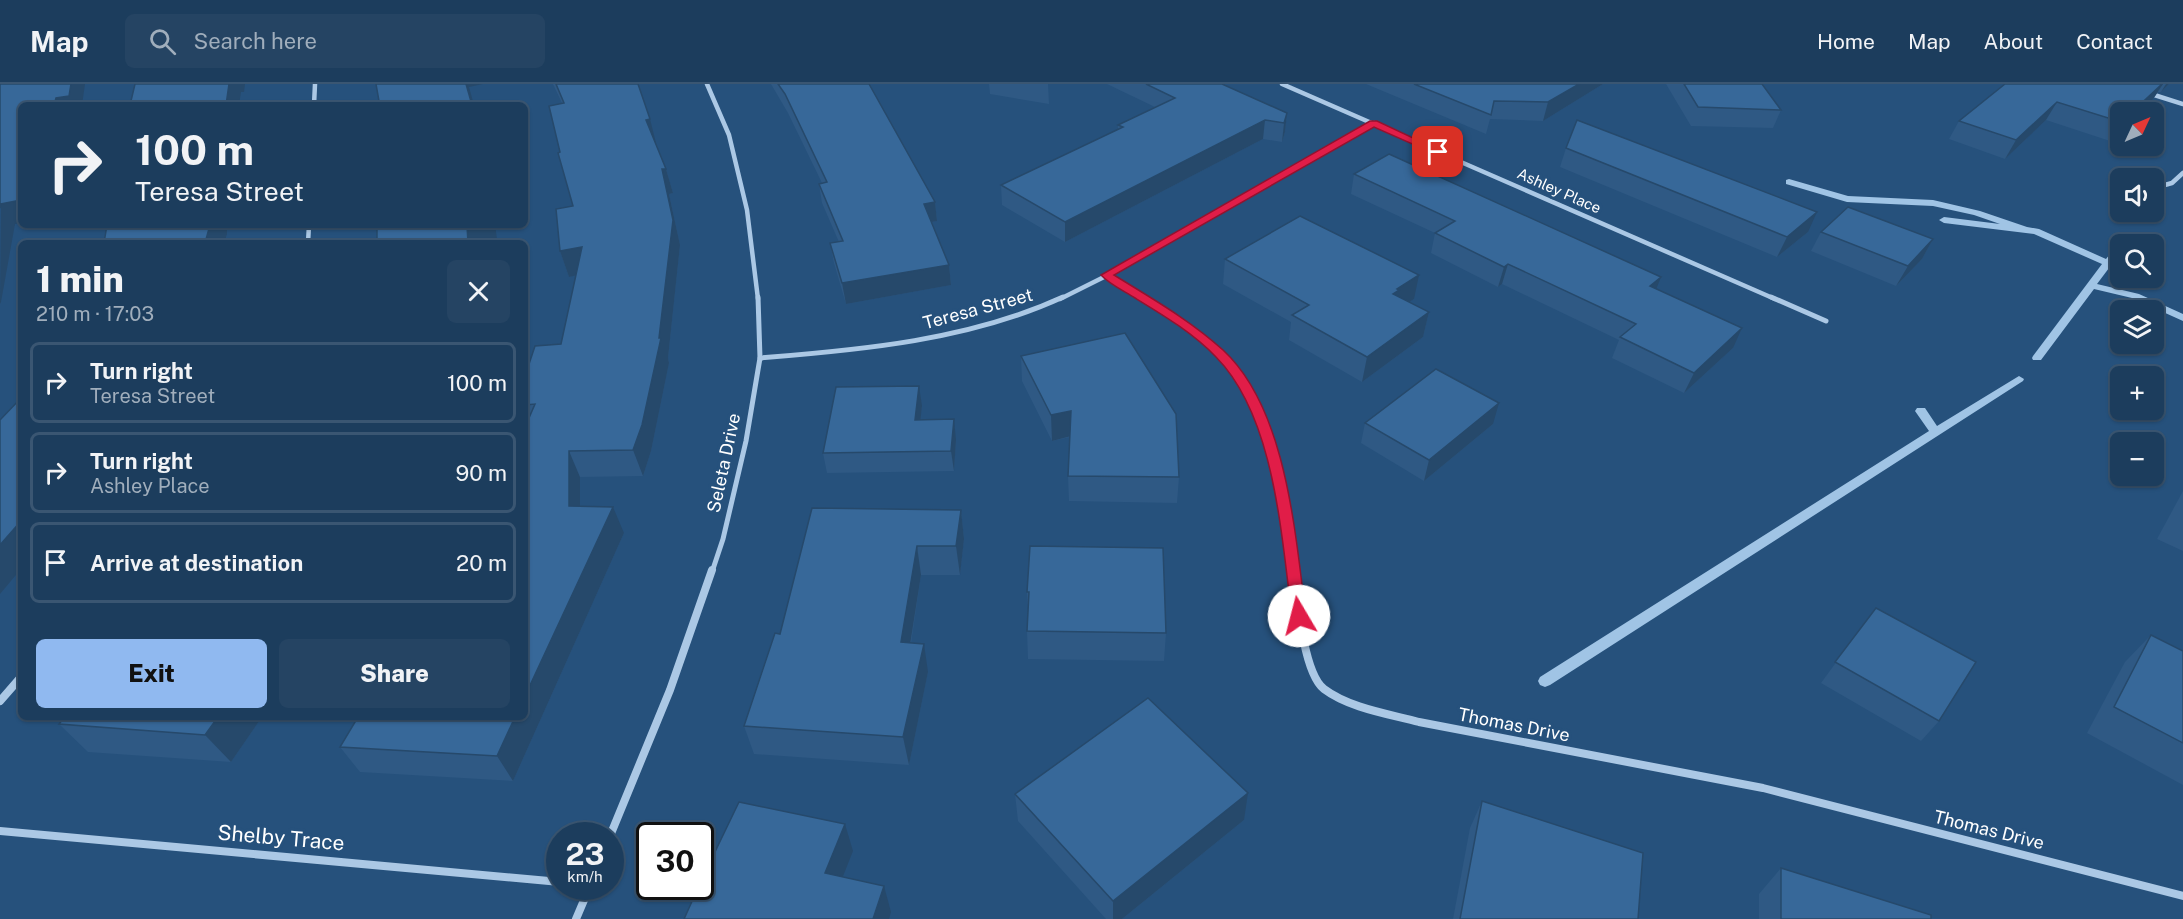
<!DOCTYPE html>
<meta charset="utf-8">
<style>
body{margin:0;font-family:"Public Sans",sans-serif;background:#254463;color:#f1f3f6;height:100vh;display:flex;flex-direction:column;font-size:22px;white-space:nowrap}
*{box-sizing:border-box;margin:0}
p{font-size:20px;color:#a0aebc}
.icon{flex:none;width:33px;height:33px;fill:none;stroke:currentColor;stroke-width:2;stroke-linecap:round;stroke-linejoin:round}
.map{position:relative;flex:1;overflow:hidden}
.drawer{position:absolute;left:18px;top:156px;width:510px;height:480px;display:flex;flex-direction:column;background:#1c3d5d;border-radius:9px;box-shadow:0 2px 4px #0004,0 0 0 2px #3a5672}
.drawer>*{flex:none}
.banner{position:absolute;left:18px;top:18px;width:510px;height:126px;border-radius:9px;box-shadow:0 2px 4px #0004,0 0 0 2px #3a5672;background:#1c3d5d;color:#f1f3f6;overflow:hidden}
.needle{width:39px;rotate:46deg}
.buttons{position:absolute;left:2110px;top:18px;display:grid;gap:12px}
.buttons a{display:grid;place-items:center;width:54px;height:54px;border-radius:9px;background:#1c3d5d;box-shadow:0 2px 4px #0004,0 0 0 2px #3a5672;font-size:30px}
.speed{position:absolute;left:546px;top:738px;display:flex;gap:12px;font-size:30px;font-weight:700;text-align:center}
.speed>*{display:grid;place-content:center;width:78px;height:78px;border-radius:50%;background:#1c3d5d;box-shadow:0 2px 4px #0004,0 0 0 2px #3a5672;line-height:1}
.speed small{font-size:15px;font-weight:400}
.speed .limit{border:3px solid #111;border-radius:9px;background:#fff;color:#111}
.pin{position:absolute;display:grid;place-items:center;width:51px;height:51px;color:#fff;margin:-26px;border-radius:12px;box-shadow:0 3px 9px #0006}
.me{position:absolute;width:66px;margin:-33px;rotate:352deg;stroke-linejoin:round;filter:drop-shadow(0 0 4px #0008)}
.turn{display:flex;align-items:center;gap:21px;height:126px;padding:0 18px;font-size:27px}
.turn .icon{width:78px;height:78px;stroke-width:2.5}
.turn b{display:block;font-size:42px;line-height:51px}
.round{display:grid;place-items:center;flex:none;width:63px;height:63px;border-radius:9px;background:#254463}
.head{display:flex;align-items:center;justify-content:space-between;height:102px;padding:0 18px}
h1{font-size:36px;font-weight:800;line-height:45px}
.cta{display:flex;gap:12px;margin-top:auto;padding:12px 18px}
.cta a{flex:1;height:69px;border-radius:9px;background:#90b9f0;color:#111;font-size:24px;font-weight:800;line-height:69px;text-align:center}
.cta a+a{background:#254463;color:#f1f3f6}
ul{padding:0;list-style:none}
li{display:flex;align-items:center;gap:18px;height:81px;margin:0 12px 9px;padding:0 6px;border:3px solid #3a5672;border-radius:9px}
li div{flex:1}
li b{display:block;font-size:22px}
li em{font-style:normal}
header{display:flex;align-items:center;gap:36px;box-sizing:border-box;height:84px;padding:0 30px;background:#1c3d5d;border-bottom:2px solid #3a5672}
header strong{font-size:28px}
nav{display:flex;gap:33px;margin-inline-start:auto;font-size:21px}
.search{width:420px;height:54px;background:#254463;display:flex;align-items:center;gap:15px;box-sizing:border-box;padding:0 21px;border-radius:9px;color:#a0aebc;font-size:22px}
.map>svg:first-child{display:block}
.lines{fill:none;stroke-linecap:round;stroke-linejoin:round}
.stream{fill:#a0c4e5;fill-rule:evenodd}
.minor-far2{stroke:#abc8e5;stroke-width:4.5}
.minor-far1{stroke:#abc8e5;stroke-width:5}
.minor{stroke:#abc8e5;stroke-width:8}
.wall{fill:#2f5984}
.shaded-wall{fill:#26496b}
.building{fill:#376899;stroke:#26496b;stroke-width:1.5}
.route{fill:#e11d48;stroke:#92132f;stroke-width:1.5}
.labels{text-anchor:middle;stroke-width:6;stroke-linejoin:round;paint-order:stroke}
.far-street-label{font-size:15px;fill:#fff;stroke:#26517c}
.street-label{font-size:18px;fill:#fff;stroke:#26517c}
.near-street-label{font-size:21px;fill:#fff;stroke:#26517c}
</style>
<header>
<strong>Map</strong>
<div class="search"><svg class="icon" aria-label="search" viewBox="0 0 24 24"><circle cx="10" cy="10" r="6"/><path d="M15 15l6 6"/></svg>Search here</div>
<nav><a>Home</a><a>Map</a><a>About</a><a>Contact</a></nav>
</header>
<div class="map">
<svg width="2183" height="835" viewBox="0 0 2183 835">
<rect width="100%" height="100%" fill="#26517c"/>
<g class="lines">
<g class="stream">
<polygon points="1789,95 1848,112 1933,116 1980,127 2027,143 2039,145 2106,175 2118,160 2124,160 2121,160 2121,168 2097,200 2139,210 2183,230 2183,237 2132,214 2094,205 2041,276 2033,276 2032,274 2033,272 2102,180 2034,150 1944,139 1939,136 1944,133 2000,140 1974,131 1933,122 1847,118 1786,100 1786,96"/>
<polygon points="2019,292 2024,295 2023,297 1550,601 1545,603 1540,601 1538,597 1540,593 1929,347 1915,327 1917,324 1925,324 1937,342"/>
</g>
<g class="minor-far2">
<polyline points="707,0 729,51 747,126 758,215"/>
<polyline points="1282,0 1775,215"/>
<polyline points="2148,9 2183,20"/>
<polyline points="314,21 315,0"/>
<polyline points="2154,104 2172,99 2183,89"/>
<polyline points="308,159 309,141"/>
<polyline points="1106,191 1144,215"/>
<polyline points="1060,215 1106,192 1374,39"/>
</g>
<g class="minor-far1">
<path d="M1141,213C1168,230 1196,247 1219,270C1274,323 1284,415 1294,488"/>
<polyline points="1771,213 1826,237"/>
<path d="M760,274C861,266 970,256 1063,213"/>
<polyline points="712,488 723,455 746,357 760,274 758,213"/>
</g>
<g class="minor">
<path d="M1294,486C1297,512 1303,589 1324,605C1349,624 1389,630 1419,638L1763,704L2183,812"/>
<polyline points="0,617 21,593"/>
<polyline points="0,747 560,798"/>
<polyline points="610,752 670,606 712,486"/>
<polyline points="576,835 590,802"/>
</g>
</g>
<g class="wall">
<polygon points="553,0 638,0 656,59 666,85 673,109 669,110 680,161 668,274 669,279 651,367 643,392 580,393 580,422 624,449 513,697 360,688 340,663 525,633 525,292 561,260 576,191 569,193 560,167 573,122 560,68 562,19"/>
<polygon points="771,0 869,0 935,118 937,137 932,138 949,181 951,201 846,220 834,179 830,159 839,158 822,119 819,100 822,99 788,29"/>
<polygon points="989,0 1048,0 1049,20 990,10"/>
<polygon points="1107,0 1222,0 1287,29 1285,48 1282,58 1263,55 1065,158 1002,121 1001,101 1118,46 1118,41 1155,23"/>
<polygon points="1366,0 1603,0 1543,37 1490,35 1486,50"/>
<polygon points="1666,0 1762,0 1781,26 1773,44 1691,42"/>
<polygon points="2005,0 2169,0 2161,8 2158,8 2153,15 2121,28 2121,46 2110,57 2046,36 2005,75 1949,55 1959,37"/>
<polygon points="1566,64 1808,148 1777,173 1560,83"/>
<polygon points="1354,90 1656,205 1733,264 1684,309 1612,274 1619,256 1502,200 1498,203 1431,169 1435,149 1351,110"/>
<polygon points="1821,148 1933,155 1922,175 1896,202 1811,167"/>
<polygon points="1225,175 1414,215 1409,218 1429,228 1423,253 1362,298 1289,256 1291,238 1223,200"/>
<polygon points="1021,272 1179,393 1177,419 1069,417 1068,392 1070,353 1052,357 1022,297"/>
<polygon points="922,322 920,336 956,356 954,387 827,389 823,369"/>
<polygon points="1365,339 1493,340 1424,397 1361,359"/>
<polygon points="2183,407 2183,467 2157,455"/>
<polygon points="961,426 964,455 960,491 921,491 911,559 928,588 909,681 754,670 744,642 780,550"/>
<polygon points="1030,462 1166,549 1164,577 1028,575 1027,547 1028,524 1027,508"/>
<polygon points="1876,524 1939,637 1921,657 1821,599"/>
<polygon points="2151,551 2183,567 2183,701 2087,649 2125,578"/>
<polygon points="262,633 231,678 88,668 59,640"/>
<polygon points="1015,710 1244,736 1122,835 1106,835 1018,737"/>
<polygon points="1482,717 1638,835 1453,835 1470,744"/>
<polygon points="1781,784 1931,835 1759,835 1759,810"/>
</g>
<g class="shaded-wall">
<polygon points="71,0 85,0 82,21 54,21 56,14"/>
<polygon points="229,0 245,0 244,8 241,8 239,21 226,21"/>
<polygon points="466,0 483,0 469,3 474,21 472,21"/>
<polygon points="1579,0 1603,0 1543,37 1548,18"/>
<polygon points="2162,0 2163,0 2153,15 2140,28 2132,28"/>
<polygon points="2166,0 2169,0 2161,8"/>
<polygon points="2057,18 2046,36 2005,75 2016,56"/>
<polygon points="1287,29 1285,48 1282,58 1284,39"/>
<polygon points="650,35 656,59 653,59 646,36"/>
<polygon points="1265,36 1263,55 1065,158 1065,138"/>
<polygon points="2121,40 2121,46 2110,57"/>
<polygon points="662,85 666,85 673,109 669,110 680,161 668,274 669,279 651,367 643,392 633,366 659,254"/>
<polygon points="21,116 21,139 15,140 1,218 0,220 1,120"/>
<polygon points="935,118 937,137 926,139 924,120"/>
<polygon points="1817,128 1808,148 1777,173 1787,153"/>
<polygon points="210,141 227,141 227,150 224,159 205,159"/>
<polygon points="467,141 495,141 497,155 476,159 468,159"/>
<polygon points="1933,155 1922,175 1896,202 1908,182"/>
<polygon points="582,163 591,188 569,193 560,167"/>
<polygon points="1508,180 1502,200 1498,203 1504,183"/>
<polygon points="949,181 951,201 846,220 842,199"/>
<polygon points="1419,191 1414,215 1394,228 1393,210 1397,205"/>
<polygon points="1661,193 1653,213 1650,202"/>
<polygon points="1429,228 1423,253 1362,298 1367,273"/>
<polygon points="1742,244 1733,264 1684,309 1694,289"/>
<polygon points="919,302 922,322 918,357 915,336"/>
<polygon points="1499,319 1493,340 1424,397 1429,376"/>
<polygon points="1071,327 1071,352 1052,357 1051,331"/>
<polygon points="954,335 956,356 954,387 951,367"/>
<polygon points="569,367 580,393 580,448 569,422"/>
<polygon points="613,423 624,449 513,697 497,672 515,633 525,633 525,612"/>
<polygon points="961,426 964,455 960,491 956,462"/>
<polygon points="21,437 21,485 0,510 0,461"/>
<polygon points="917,462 921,491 906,586 901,558"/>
<polygon points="924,560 928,588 909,681 903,653"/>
<polygon points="218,633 262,633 231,678 205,651"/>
<polygon points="1248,709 1244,736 1122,835 1113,835 1113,817"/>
<polygon points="845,740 853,767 834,815 825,789"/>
<polygon points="884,802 891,828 889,835 873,835"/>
</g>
<g class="building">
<polygon points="0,0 71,0 69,12 56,14 54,21 21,21 21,116 1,120 0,124"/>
<polygon points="135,0 229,0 226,21 130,21"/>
<polygon points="376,0 466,0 472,21 375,21 374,18 379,17"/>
<polygon points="556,0 638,0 650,35 646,36 666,85 662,85 673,136 659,254 661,254 642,341 633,366 569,367 569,422 613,423 525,612 525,343 535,320 525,321 525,292 535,262 561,260 582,163 560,167 556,125 573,122 558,69 560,68 549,22 564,19"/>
<polygon points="778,0 869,0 935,118 924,120 949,181 842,199 830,159 843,157 819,100 827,98 785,10"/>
<polygon points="1146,0 1222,0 1287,29 1284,39 1265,36 1065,138 1001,101 1123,43 1118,41 1175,14"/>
<polygon points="1414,0 1579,0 1548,18 1494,17 1491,31"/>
<polygon points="1684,0 1762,0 1781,26 1698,23"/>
<polygon points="2005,0 2162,0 2132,28 2121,28 2121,38 2057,18 2016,56 1959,37"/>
<polygon points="1577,36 1817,128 1787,153 1566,64"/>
<polygon points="1389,70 1661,193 1650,202 1742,244 1694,289 1620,253 1636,240 1508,180 1504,183 1435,149 1455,137 1354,90"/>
<polygon points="1848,123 1933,155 1908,182 1821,148"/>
<polygon points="1300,132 1419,191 1397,205 1399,206 1393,210 1429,228 1367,273 1292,231 1309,221 1225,175"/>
<polygon points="107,141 210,141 205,159 104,159"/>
<polygon points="377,141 467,141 468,159 377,159"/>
<polygon points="1125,249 1176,330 1179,393 1068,392 1071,327 1051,331 1021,272"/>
<polygon points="1436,285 1499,319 1429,376 1365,339"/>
<polygon points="919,302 915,336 954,335 951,367 823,369 836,303"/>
<polygon points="21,314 21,437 0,461 0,336"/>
<polygon points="812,424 961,426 956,462 917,462 901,558 924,560 903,653 744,642 775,549 780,550"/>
<polygon points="1030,462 1163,464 1166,549 1027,547 1029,508 1027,508"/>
<polygon points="1876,524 1976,578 1939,637 1835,578"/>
<polygon points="2151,551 2183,567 2183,659 2114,623"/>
<polygon points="1148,614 1248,709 1113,817 1015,710"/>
<polygon points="65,633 218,633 205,651 59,640"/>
<polygon points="358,633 515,633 497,672 340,663"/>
<polygon points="1482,717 1643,769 1638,835 1460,835"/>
<polygon points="739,718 845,740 825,789 884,802 873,835 684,835 699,802 700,802 700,799"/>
<polygon points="1781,784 1931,831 1931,835 1781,835"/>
</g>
<path class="route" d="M1370,37H1377L1443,68L1435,70L1374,43L1114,191C1151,214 1190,236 1223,266C1287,325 1295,450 1306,532L1304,536H1294L1292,532C1281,451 1275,333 1216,273C1193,249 1163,231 1135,214C1124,207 1109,200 1101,191Z"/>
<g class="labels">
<g class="far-street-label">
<text transform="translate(1559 107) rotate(24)" y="5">Ashley Place</text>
</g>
<g class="street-label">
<text transform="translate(978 225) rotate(-15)" y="6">Teresa Street</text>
<text transform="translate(724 379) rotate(-78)" y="6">Seleta Drive</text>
<text transform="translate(1514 641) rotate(11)" y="6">Thomas Drive</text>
<text transform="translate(1989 746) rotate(14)" y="6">Thomas Drive</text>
</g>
<g class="near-street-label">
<text transform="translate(281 754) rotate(5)" y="7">Shelby Trace</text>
</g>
</g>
</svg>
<div class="buttons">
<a><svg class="needle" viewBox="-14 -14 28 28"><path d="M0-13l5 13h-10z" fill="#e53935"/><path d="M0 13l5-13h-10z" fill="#a0aebc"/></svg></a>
<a><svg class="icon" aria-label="sound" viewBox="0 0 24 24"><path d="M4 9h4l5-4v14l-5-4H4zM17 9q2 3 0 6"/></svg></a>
<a><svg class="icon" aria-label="search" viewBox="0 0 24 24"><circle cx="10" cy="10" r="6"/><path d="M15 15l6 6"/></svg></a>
<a><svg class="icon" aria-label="layers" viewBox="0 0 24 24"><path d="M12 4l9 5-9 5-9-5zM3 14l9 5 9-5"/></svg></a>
<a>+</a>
<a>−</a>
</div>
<div class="speed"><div>23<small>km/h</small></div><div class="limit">30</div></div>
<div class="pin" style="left:1438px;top:68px;background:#d93025"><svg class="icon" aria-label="arrive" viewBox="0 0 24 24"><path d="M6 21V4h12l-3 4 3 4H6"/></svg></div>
<svg class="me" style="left:1299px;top:532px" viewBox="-20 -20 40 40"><circle r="19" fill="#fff"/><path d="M0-13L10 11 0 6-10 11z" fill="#e11d48"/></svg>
<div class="banner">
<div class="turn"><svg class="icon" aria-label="right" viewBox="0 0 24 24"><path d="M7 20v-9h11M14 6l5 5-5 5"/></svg><div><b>100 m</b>Teresa Street</div></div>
</div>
<section class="drawer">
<div class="head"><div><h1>1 min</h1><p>210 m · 17:03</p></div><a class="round"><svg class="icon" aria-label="close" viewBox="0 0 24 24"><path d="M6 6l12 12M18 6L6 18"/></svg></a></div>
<ul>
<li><svg class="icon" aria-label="right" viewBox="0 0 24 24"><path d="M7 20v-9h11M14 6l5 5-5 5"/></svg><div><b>Turn right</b><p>Teresa Street</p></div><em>100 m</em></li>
<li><svg class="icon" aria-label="right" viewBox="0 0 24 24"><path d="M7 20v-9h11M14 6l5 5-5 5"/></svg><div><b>Turn right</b><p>Ashley Place</p></div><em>90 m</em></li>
<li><svg class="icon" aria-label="arrive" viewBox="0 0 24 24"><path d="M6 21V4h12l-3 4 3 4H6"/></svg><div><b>Arrive at destination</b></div><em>20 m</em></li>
</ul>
<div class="cta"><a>Exit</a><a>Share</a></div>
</section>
</div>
